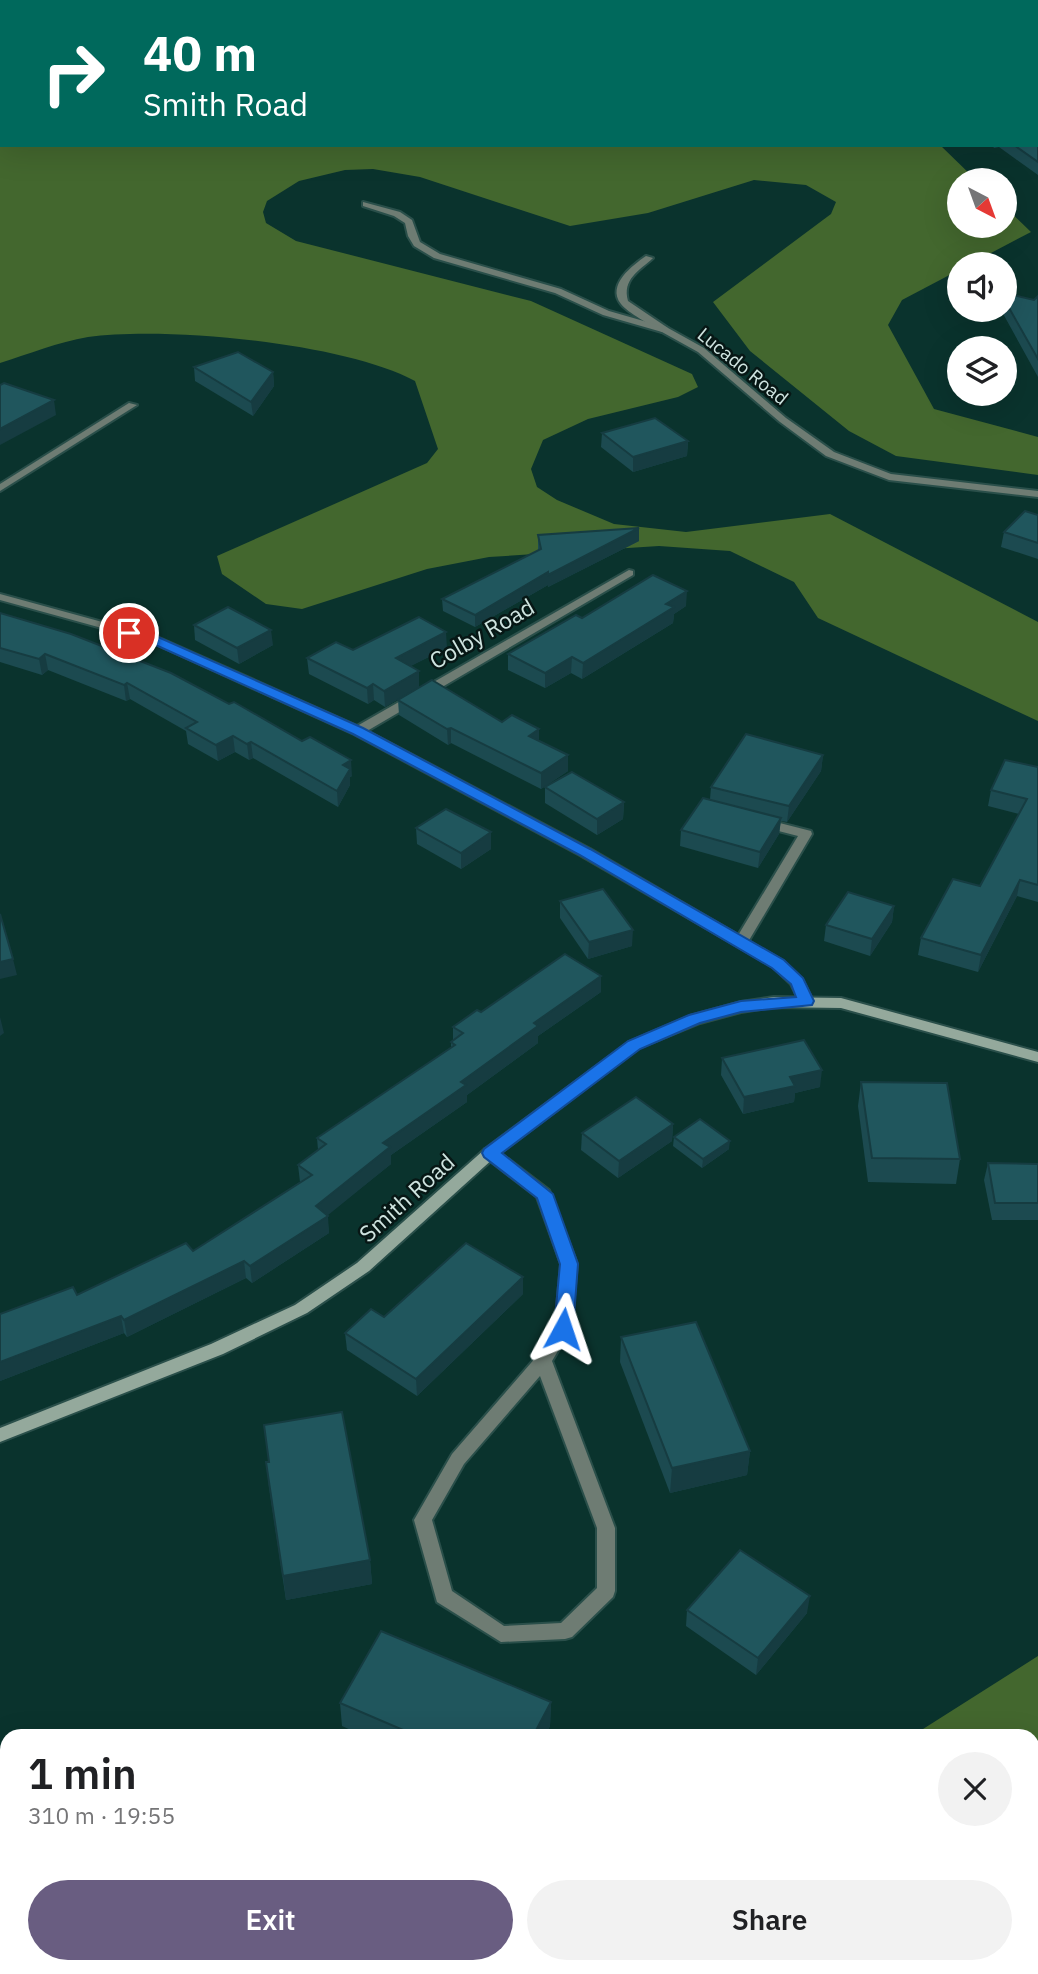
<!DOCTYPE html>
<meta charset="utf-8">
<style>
body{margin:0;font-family:"IBM Plex Sans",sans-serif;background:#f2f2f2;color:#202124;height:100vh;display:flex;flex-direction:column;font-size:26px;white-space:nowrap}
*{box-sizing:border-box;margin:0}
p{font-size:23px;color:#757577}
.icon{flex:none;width:38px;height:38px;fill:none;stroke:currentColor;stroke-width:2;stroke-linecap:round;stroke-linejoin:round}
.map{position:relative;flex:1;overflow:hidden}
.sheet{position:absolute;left:0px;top:1729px;width:1040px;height:245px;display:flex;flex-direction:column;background:#fff;border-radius:21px 21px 0 0;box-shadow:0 7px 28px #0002}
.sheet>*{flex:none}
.hud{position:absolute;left:0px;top:0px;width:1040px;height:147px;box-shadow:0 7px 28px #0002;background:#00695c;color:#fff;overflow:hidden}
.needle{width:46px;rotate:139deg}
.buttons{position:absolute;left:947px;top:168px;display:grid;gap:14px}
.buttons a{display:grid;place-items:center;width:70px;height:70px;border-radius:50%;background:#fff;box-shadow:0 7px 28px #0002;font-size:35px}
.pin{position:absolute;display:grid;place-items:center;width:60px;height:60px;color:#fff;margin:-30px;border:4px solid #fff;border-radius:50%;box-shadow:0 2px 7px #0007}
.me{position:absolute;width:77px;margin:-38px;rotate:5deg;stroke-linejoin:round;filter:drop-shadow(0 0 5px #0008)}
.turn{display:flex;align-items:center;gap:24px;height:147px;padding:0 28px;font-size:32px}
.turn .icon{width:91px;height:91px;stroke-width:2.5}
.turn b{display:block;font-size:49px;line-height:60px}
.round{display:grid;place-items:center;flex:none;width:74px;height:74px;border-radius:37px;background:#f2f2f2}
.head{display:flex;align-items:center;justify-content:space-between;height:119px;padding:0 28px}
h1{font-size:42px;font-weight:600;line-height:52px}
.action{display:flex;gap:14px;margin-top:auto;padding:14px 28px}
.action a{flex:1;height:80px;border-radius:42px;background:#695d81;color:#fff;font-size:28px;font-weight:600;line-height:80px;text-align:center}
.action a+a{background:#f2f2f2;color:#202124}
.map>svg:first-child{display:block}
.forest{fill:#43672e}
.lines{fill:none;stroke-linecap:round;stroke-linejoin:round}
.lane-casing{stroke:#2a4f4a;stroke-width:4}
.street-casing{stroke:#2a4f4a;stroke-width:4}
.secondary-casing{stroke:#2a4f4a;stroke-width:4}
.lane{fill:#6e7c73;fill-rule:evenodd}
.street{fill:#6e7c73;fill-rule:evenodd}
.secondary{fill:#94a99c;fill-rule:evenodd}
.wall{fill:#1c4a50}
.shaded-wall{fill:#163c41}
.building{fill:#20565d;stroke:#163c41;stroke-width:2}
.route{fill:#1a73e8;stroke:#114b97;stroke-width:2}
.labels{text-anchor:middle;stroke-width:5;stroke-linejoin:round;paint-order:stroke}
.far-street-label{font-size:19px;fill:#cfe4e0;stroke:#071715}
.street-label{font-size:23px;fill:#cfe4e0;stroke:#071715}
</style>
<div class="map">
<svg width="1038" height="1974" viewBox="0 0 1038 1974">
<rect width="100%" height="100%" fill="#0a332d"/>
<g class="forest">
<path d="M0,0L251,2H2V145H940L976,180H959V226H1004L1005,207L1031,232L970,264H959V270L902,300L888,325L934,409L1038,437V475L896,456L849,431L750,351L713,302L831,214L836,202L806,185L754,180L648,213L570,226L420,177L373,169L345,170L299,181L267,201L263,212L266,223L296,241L531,301L692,374L698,387L678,397L588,419L543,440L531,469L537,487L557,500L614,524L686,532L830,514L1038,622V721L818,618L794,582L730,551L659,546L489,557L427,569L302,609L266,604L222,574L217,556L427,463L438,449L415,381C345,343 167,326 88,337C58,342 29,354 0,363Z"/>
<polygon points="1038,1656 1038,1974 424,1974 447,1967 1032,1967 1032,1736 912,1736"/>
</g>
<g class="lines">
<g class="lane-casing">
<g id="lane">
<path d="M646,256L653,258C639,271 622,279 628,301L668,328V332H662C651,325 628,313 621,304C606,285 633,265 646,256Z"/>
<polygon points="764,819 811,831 812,834 748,942 741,946 734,942 798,836 759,826 758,823"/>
</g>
</g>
<g class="street-casing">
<g id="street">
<polygon points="540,0 546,0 547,2 540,2"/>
<polygon points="363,202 400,212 412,220 420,242 440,254 561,289 609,311 668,328 704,348 786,418 834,452 891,474 1038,491 1038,497 889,480 826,456 780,422 698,352 662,332 603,315 555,293 434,258 414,246 408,236 405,223 394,216 363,206"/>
<polygon points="129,403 137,405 0,491 0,484"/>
<polygon points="629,570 633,571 633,575 367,731 590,849 783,961 802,979 813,1001 811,1004 801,1004 791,984 773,967 580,855 354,734 149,641 0,600 0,594 157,637 357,726"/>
<path d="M490,1148L495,1149L549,1190L577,1264L571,1329L552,1361L615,1528V1591L613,1597L572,1637L565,1639L501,1642L437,1602L414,1520L452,1454L537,1356L555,1328L561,1264L537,1197L485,1157L482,1153L485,1149ZM540,1376L597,1528V1588L561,1623L504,1626L452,1591L432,1520L464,1464Z"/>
</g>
</g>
<g class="secondary-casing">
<polygon id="secondary" points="774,997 841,998 1038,1052 1038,1062 841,1008 774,1007 741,1012 700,1023 639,1048 495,1157 369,1271 307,1313 223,1354 0,1442 0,1428 211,1344 295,1305 357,1263 485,1149 629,1042 690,1016 741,1002"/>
</g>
<use href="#lane" class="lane"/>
<use href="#street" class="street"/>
<use href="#secondary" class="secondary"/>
</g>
<g class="wall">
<polygon points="572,0 630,0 632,2 579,2"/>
<polygon points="932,0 1038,0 1038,27 1038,2 939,2"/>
<polygon points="1038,64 1038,175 999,147 994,148 992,145 1038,145"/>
<polygon points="1038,296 1038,377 1001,310 1004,310 1004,299 1034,300"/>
<polygon points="194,367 273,372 274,386 253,416 195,381"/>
<polygon points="602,433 688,441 687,456 633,472 601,447"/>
<polygon points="1038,515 1038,559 1001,547 1004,532"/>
<polygon points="639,528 639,541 548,587 548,585 475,627 443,611 442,599 538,551 538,535"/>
<polygon points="686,606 674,614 673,623 582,679 571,673 545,688 508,670 508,654 582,618"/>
<polygon points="0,613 352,776 350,777 350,785 338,807 253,758 249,760 235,752 218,761 188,744 186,731 130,699 126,701 48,670 42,675 0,662"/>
<polygon points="194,625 273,645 239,664 195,640"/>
<polygon points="447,648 410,666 419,671 419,687 385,707 374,700 368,704 309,674 307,658 353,650"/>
<polygon points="398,700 539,729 539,741 568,755 568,771 541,789 451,743 448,745 399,715"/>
<polygon points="823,755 821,771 787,822 781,821 779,834 758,868 680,846 681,830 710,799 711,787"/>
<polygon points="1038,767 1038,902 1017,896 978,972 918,955 921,938 980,886 1019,814 988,806 991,790"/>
<polygon points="545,787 624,802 623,819 597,835 545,803"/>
<polygon points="416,828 491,832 491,849 461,869 417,844"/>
<polygon points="560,901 632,946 588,959 560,918"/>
<polygon points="894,906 892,922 870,956 824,941 826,925"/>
<polygon points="601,992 538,1036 538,1043 467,1095 467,1102 391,1155 391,1164 327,1215 329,1233 252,1283 246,1278 127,1337 124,1333 0,1381 0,1314 77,1295 193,1251 300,1182 298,1165 318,1150 317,1138 451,1048 451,1042 453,1040 453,1027 481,1012"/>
<polygon points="722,1058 820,1087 795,1093 794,1102 743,1114 721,1075"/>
<polygon points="861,1082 960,1159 956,1184 868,1182 858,1106"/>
<polygon points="673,1124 672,1141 618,1178 581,1150 582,1133"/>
<polygon points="674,1137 729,1149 702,1168 673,1146"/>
<polygon points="988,1163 1038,1164 1038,1220 992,1220 984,1180"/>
<polygon points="523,1294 417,1396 347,1350 345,1333 384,1317"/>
<polygon points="621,1337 750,1451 747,1475 670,1493 620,1362"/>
<polygon points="264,1425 370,1560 372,1584 286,1600 269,1487 266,1462 269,1462"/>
<polygon points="687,1610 807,1613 756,1675 686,1626"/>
<polygon points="551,1702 550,1726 545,1736 364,1736 342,1726 340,1703"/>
</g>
<g class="shaded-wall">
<polygon points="273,372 274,386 253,416 251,402"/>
<polygon points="54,400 56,415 0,445 0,429"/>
<polygon points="688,441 687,456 633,472 633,457"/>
<polygon points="639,528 639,541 548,587 548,575"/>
<polygon points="548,572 548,585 475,627 475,615"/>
<polygon points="687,591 686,606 674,614 673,623 582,679 583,663 666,604"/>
<polygon points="271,630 273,645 239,664 237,648"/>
<polygon points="446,632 447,648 397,673 396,658"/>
<polygon points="45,654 48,670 42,675 39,659"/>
<polygon points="572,657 571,673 545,688 545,673"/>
<polygon points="419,671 419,687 385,707 384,691"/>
<polygon points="127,683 130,699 126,701 124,685"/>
<polygon points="373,684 374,700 368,704 367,688"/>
<polygon points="451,728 451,743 448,745 447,729"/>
<polygon points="539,729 539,745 529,736"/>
<polygon points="233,736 235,752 218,761 216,745"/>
<polygon points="251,742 253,758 249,760 247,744"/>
<polygon points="568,755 568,771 541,789 541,773"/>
<polygon points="823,755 821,771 787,822 789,806"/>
<polygon points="351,760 352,776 350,777 350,785 338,807 337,791 343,765"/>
<polygon points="624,802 623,819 597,835 597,819"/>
<polygon points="781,818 779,834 758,868 760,852"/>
<polygon points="491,832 491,849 461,869 461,853"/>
<polygon points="1020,880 1017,896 978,972 981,955"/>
<polygon points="894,906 892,922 870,956 872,939"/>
<polygon points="633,930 632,946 588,959 589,942"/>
<polygon points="13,959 17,975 0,979 0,962"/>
<polygon points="601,976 601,992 538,1036 538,1043 467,1095 467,1102 391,1155 391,1164 322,1220 328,1216 329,1233 252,1283 250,1266 383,1143 534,1023"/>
<polygon points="0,1017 4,1033 0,1036"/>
<polygon points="822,1070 820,1087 795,1093 794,1102 743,1114 744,1097 790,1077"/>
<polygon points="673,1124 672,1141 618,1178 619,1161"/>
<polygon points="730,1141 729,1149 702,1168 703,1159"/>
<polygon points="244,1261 246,1278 127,1337 124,1320"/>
<polygon points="523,1277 523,1294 417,1396 416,1379"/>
<polygon points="121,1316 124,1333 0,1381 0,1362"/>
<polygon points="750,1451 747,1475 670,1493 672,1468"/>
<polygon points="370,1560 372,1584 286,1600 283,1576"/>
<polygon points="810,1596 807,1613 756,1675 758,1658"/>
<polygon points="551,1702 550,1726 545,1736 533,1736"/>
</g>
<g class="building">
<polygon points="975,0 1038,0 1038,16 1038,2 982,2"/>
<polygon points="1038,64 1038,162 1014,145 1038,145"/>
<polygon points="1004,293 1034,300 1038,296 1038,359 1004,299"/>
<polygon points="238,352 273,372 251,402 194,367"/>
<polygon points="4,383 54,400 0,429 0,385"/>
<polygon points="655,418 688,441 633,457 602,433"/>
<polygon points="1025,511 1038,515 1038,543 1004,532"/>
<polygon points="639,528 548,575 548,572 475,615 442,599 541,549 538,535"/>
<polygon points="653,575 687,591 666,604 674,607 583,663 572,657 545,673 508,654 576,615 582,618"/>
<polygon points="228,607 271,630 237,648 194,625"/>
<polygon points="0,613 71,634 171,673 229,704 234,702 302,741 310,737 351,760 343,765 350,769 337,791 251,742 247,744 233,736 216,745 186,728 197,722 127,683 124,685 45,654 39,659 0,648"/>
<polygon points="419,617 446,632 396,658 419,671 384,691 373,684 367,688 307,658 336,642 353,650"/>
<polygon points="432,680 502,722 512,715 539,729 529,736 568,755 541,773 451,728 447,729 398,700"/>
<polygon points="746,734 823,755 789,806 711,787"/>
<polygon points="1005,760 1038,767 1038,885 1020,880 981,955 921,938 953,879 980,886 1027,799 991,790"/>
<polygon points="572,772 624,802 597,819 545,787"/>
<polygon points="703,798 781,818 760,852 681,830"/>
<polygon points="446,809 491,832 461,853 416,828"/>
<polygon points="603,889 633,930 589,942 560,901"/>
<polygon points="848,892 894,906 872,939 826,925"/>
<polygon points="0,914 13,959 0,962"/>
<polygon points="565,954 601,976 534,1023 538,1026 461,1082 466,1085 383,1143 390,1147 316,1206 328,1216 250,1266 244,1261 124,1320 121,1316 0,1362 0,1314 73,1287 77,1295 186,1243 193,1251 312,1175 298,1165 326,1144 317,1138 455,1045 451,1042 463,1033 453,1027 477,1010 481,1012"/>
<polygon points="804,1040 822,1070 790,1077 795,1086 744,1097 722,1058"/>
<polygon points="861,1082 947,1083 960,1159 872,1158"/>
<polygon points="636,1097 673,1124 619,1161 582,1133"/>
<polygon points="700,1119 730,1141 703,1159 674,1137"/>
<polygon points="988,1163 1038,1164 1038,1203 995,1203"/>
<polygon points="466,1243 523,1277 416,1379 345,1333 371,1309 384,1317"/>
<polygon points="696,1322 750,1451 672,1468 621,1337"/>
<polygon points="342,1412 370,1560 283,1576 266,1462 269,1462 264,1425"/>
<polygon points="740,1550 810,1596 758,1658 687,1610"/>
<polygon points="381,1631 551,1702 533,1736 417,1736 340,1703"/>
</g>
<polygon class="route" points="129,629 158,637 363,728 590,849 784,960 803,978 814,1001 812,1005 741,1012 700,1023 640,1049 502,1153 553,1194 578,1264 573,1329 570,1334 563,1336 557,1334 554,1329 560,1264 537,1198 484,1157 482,1153 484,1149 628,1041 689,1015 741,1001 796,997 791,984 772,968 580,855 353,734 149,642 124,635 124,630"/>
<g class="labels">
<g class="far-street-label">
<text transform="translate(743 366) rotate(39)" y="7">Lucado Road</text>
</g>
<g class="street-label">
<text transform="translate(482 634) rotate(-30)" y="8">Colby Road</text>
<text transform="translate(407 1198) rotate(-42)" y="8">Smith Road</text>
</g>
</g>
</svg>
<div class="buttons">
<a><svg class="needle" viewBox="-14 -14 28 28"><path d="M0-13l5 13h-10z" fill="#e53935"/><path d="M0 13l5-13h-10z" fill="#757577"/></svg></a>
<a><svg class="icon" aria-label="sound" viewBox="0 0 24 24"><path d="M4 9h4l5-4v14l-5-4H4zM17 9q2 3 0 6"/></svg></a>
<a><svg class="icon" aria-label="layers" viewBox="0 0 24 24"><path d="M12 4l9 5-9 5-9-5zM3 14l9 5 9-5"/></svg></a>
</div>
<div class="pin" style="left:129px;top:633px;background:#d93025"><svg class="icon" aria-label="arrive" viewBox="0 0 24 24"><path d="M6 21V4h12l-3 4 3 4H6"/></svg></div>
<svg class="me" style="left:563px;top:1329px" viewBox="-20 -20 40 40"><path d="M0-17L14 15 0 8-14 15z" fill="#1a73e8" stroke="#fff" stroke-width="4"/></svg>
<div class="hud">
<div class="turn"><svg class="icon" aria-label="right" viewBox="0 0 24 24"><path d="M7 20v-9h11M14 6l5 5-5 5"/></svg><div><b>40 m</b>Smith Road</div></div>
</div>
<section class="sheet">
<div class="head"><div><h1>1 min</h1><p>310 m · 19:55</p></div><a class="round"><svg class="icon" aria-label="close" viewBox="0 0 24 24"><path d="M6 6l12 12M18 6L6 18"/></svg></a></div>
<div class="action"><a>Exit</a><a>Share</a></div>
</section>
</div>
